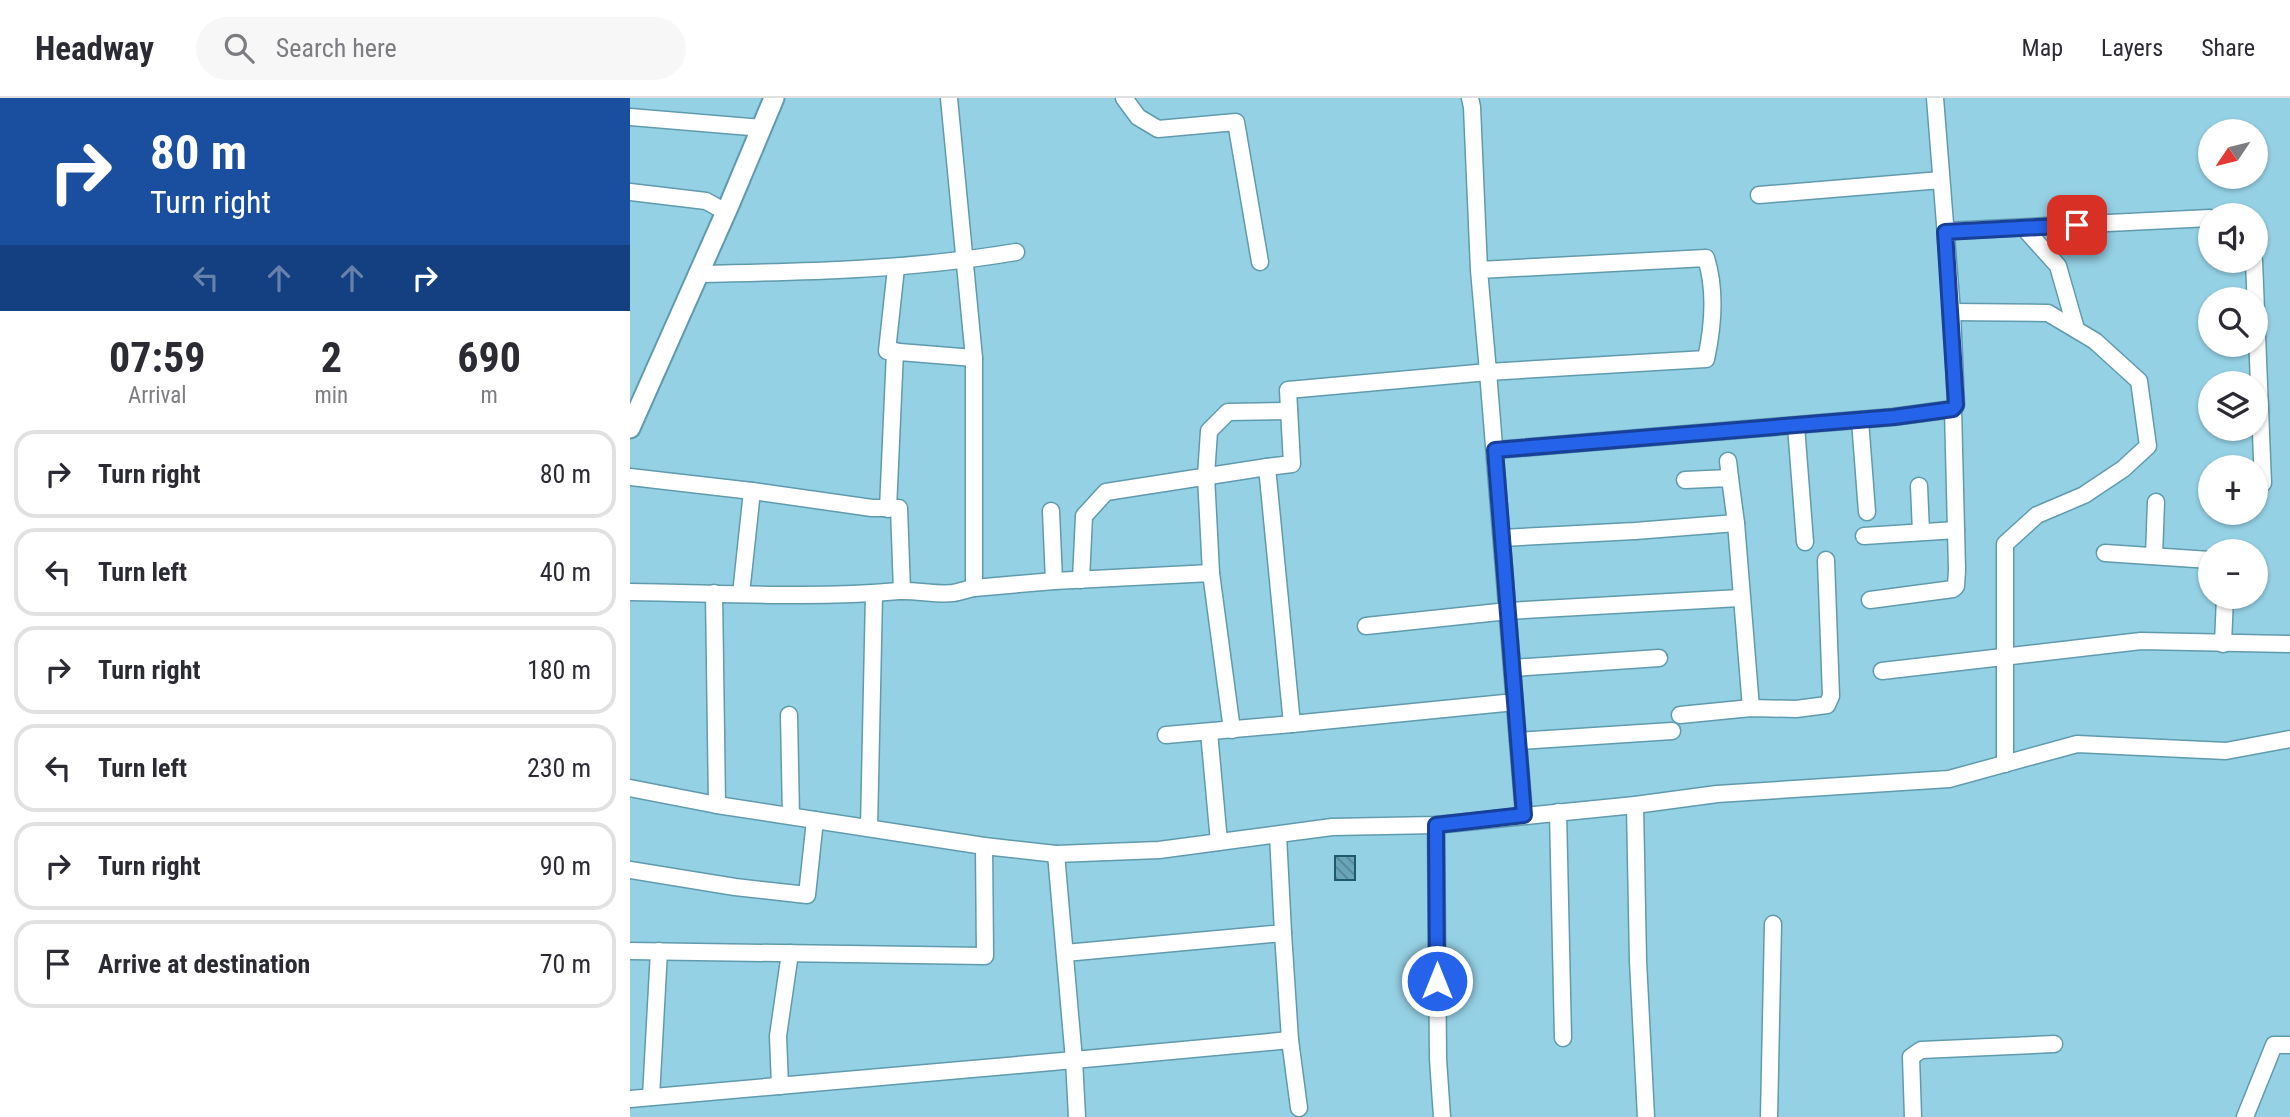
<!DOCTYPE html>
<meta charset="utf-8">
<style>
body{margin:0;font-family:"Roboto Condensed",sans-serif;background:#f7f7f7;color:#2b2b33;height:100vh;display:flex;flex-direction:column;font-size:26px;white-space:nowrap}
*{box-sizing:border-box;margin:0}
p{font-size:23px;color:#7c7c81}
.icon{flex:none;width:38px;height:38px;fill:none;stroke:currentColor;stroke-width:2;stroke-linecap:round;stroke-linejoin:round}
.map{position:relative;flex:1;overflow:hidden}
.sheet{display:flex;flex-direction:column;background:#fff;width:630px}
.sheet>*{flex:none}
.guide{background:#1a4fa0;color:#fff;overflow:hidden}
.needle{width:46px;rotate:235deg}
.controls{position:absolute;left:1568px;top:21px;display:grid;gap:14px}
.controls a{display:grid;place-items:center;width:70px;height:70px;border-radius:50%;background:#fff;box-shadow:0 2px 5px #0004;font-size:35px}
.pin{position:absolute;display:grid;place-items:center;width:60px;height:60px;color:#fff;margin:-30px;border-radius:14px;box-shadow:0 4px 10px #0006}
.me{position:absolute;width:77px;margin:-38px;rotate:0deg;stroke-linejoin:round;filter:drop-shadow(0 0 5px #0008)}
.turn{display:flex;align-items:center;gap:24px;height:147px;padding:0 35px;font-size:32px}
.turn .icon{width:91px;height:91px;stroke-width:2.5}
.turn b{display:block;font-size:49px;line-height:60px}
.lanes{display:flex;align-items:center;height:66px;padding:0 35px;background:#0003;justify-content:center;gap:35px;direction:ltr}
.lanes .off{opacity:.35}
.eta{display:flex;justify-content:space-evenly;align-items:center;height:119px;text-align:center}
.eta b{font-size:42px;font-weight:700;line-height:49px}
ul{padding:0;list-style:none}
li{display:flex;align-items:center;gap:21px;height:88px;margin:0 14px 10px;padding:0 21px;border:4px solid #e1e1e2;border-radius:21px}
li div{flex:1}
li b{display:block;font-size:26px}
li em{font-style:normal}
header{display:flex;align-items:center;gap:42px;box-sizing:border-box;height:98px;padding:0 35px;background:#fff;border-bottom:2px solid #e1e1e2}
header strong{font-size:33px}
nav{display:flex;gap:38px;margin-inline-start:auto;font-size:24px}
.search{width:490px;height:63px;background:#f7f7f7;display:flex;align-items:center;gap:18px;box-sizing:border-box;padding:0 24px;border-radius:38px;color:#7c7c81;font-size:26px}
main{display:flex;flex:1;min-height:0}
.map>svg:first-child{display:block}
.building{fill:url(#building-back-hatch);stroke:#1d5a6c;stroke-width:2}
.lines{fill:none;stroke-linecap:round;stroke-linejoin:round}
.minor-casing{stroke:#609aad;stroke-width:19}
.tertiary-casing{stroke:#609aad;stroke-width:23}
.minor{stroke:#fff;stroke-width:16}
.tertiary{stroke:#fff;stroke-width:19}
.route-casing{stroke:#184099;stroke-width:18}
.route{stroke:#2563eb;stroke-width:12}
</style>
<header>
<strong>Headway</strong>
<div class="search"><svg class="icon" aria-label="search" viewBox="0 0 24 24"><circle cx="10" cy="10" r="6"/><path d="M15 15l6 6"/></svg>Search here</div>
<nav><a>Map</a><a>Layers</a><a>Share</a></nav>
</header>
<main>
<section class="sheet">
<div class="guide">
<div class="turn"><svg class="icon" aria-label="right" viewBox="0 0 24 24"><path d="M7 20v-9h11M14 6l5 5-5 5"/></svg><div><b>80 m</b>Turn right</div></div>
<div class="lanes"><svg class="icon off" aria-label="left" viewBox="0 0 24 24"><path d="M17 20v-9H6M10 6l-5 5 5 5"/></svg><svg class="icon off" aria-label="ahead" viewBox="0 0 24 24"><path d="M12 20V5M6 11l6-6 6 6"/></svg><svg class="icon off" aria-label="ahead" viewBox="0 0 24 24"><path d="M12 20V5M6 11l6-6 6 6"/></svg><svg class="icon" aria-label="right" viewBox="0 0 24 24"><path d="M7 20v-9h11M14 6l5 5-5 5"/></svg></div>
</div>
<div class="eta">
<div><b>07:59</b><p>Arrival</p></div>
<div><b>2</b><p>min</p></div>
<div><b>690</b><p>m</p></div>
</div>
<ul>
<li><svg class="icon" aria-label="right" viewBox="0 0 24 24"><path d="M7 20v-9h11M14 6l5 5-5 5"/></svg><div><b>Turn right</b></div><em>80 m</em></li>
<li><svg class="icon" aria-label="left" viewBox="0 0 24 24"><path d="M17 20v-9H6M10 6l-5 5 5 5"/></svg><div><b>Turn left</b></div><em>40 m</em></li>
<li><svg class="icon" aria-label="right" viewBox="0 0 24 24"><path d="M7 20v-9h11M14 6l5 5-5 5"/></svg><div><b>Turn right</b></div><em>180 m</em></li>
<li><svg class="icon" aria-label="left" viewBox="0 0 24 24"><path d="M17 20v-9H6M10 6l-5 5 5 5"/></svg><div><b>Turn left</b></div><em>230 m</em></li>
<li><svg class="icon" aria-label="right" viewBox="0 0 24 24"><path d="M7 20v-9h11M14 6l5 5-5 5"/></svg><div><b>Turn right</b></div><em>90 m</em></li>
<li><svg class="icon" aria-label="arrive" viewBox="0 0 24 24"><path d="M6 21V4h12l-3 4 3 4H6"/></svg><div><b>Arrive at destination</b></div><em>70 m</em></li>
</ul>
</section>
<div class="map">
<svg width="1660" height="1019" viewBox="0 0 1660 1019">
<defs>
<pattern id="building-back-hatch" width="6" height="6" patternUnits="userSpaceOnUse" patternTransform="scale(1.75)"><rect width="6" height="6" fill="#6aa4b8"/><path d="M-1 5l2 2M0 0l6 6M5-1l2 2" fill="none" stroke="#558495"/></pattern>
</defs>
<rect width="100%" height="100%" fill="#95d1e5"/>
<rect class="building" x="705" y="758" width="20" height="24"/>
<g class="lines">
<g class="minor-casing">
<g id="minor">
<polyline points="494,0 508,19 528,31 606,24 630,164"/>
<path d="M840,0L842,9L849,172L858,274L1076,261C1083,229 1086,192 1076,160L849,172"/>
<polyline points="0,19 132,30"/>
<polyline points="0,94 76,103 96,114"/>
<polyline points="1129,97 1311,82"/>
<polyline points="1394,130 1428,168 1446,231"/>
<polyline points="1316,133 1580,120"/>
<polyline points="1624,163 1633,385"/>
<polyline points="266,170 257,253 344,260"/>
<path d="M67,176C174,174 280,172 386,154"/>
<polyline points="1322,214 1418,215 1465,243 1509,283 1518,348 1493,371 1454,397 1407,417 1375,446 1375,666"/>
<polyline points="1230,322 1237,414"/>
<polyline points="1166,328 1175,444"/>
<polyline points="865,352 1263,319 1323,311 1326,307 1322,214 1305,0"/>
<polyline points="1098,363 1100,380"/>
<polyline points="0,379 122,393 242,410 269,410 272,493"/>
<polyline points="1055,382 1100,380 1106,425 1121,610"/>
<polyline points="1289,388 1291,434"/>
<polyline points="258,411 265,253"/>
<polyline points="421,413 424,483"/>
<polyline points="1234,438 1326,432"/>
<polyline points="872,440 1005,433 1106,425"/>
<polyline points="1475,455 1580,462"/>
<polyline points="1524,458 1526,404"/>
<polyline points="581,475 576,378 579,333 598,314 659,313"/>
<polyline points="451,482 454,418 476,394 637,369"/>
<polyline points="344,490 424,483 581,475 602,632"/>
<path d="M0,494C90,495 180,501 269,493C287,492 306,497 323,495C330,494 337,491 344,490V260L319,0"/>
<polyline points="84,495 87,707"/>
<polyline points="111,496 122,393"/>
<polyline points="1240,502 1323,491 1326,488 1327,472 1323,311"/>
<polyline points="736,528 878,513 1110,500"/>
<polyline points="1593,546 1595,499"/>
<polyline points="883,570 1029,560"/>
<polyline points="1252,573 1511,543 1660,546"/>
<polyline points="885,604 662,626 637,369 662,366 658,292 858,274 894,717"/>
<polyline points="159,617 161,718"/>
<polyline points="1050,617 1121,610 1166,611 1197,607 1201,598 1196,462"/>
<polyline points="579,634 589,744"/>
<polyline points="536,637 662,626"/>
<polyline points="888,643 1042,633"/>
<polyline points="0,690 87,707 354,748 426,756 529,752 702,729 806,727 1005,707 1087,696 1319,681 1447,646 1596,653 1660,641"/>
<polyline points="1005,707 1008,863 1016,1019"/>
<polyline points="928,714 933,940"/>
<polyline points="806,727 808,961 812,1019"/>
<polyline points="239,730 244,497"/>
<polyline points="0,772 105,789 177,797 185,722"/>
<polyline points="653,835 660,942"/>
<polyline points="0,853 355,858 354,748"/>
<polyline points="435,855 653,835 648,737"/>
<polyline points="150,988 148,938 160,855"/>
<polyline points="21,999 29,853"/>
<polyline points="0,1001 444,962 426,756"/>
<polyline points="447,1019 444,962 660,942 669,1010"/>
<polyline points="1139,1019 1143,826"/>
<polyline points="1283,1019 1281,959 1291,952 1424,946"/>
<polyline points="1615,1019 1644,947 1660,947"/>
</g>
</g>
<g class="tertiary-casing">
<polyline id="tertiary" points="0,330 100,105 144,0"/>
</g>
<use href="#minor" class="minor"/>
<use href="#tertiary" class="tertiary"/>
</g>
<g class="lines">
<g class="route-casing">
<polyline id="route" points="807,883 806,727 894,717 865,352 1264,319 1323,311 1326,307 1315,134 1447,127"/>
</g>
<use href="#route" class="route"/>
</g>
</svg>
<div class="controls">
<a><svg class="needle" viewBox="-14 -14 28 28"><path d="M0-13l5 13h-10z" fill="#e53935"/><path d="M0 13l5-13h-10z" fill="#7c7c81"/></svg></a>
<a><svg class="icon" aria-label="sound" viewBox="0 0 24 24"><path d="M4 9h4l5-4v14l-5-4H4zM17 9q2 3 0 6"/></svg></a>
<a><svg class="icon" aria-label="search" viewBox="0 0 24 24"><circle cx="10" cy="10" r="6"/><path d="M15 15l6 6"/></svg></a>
<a><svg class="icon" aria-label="layers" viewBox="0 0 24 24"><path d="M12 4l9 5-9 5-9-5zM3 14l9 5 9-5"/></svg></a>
<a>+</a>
<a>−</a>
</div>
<div class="pin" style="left:1447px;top:127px;background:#d93025"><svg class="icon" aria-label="arrive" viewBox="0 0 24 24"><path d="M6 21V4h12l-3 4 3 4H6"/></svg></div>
<svg class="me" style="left:807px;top:883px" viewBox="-20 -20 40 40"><circle r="17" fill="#2563eb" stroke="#fff" stroke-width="3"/><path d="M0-11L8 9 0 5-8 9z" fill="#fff"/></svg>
</div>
</main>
